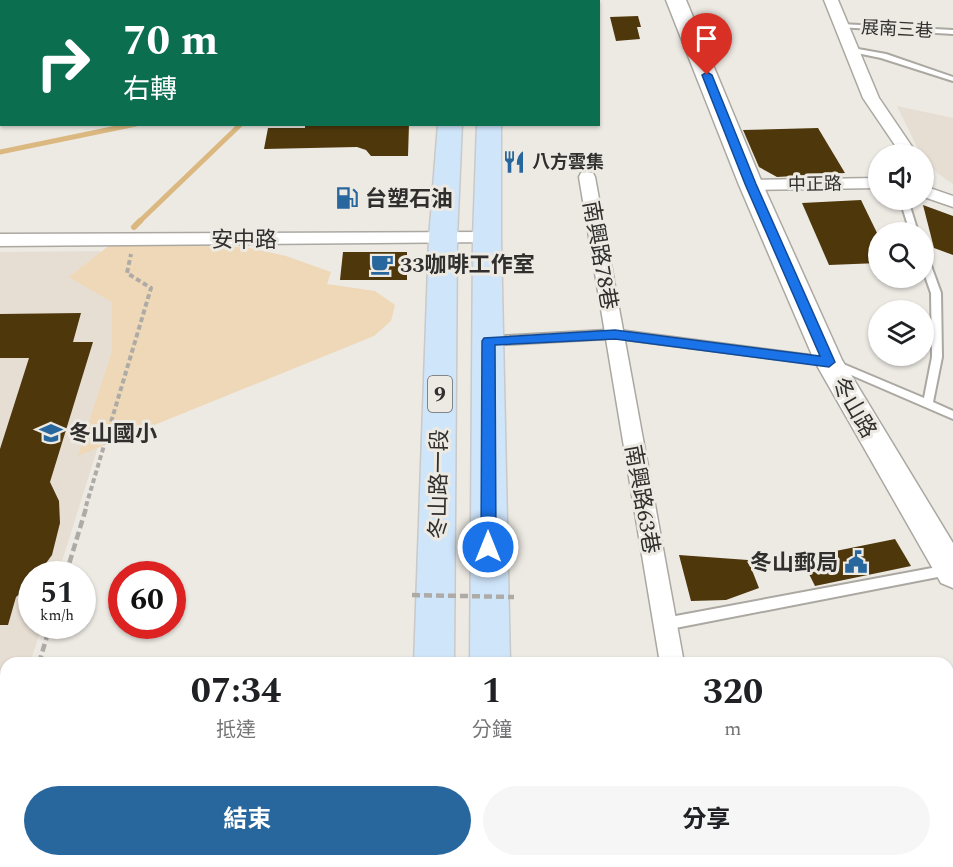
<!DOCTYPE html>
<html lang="zh-TW">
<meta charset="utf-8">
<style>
body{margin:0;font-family:Spectral,"Noto Sans TC",serif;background:#f6f6f6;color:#202124;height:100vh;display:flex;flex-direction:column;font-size:22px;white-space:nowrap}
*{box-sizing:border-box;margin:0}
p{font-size:20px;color:#757577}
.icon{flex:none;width:33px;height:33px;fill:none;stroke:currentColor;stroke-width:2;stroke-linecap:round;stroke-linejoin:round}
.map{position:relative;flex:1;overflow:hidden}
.sheet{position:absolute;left:0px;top:657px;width:954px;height:210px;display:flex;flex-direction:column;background:#fff;border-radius:18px 18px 0 0;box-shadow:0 2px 4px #0004}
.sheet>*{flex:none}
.guide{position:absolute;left:0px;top:0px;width:600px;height:126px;box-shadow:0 2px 4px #0004;background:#0b6e4f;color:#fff;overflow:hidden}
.buttons{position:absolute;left:868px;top:144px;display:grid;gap:12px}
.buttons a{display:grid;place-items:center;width:66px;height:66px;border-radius:50%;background:#fff;box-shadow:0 2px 4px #0004;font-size:30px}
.speed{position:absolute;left:18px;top:561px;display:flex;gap:12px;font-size:30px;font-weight:700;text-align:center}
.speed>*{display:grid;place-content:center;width:78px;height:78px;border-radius:50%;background:#fff;box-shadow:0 2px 4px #0004;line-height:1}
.speed small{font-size:15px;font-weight:400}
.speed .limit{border:9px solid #d22;background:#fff;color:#111}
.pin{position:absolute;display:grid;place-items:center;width:51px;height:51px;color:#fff;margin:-62px -26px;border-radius:50% 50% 50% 0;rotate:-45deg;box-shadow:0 0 6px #0007}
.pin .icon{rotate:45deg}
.me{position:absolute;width:66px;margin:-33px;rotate:0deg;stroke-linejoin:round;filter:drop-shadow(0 0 4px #0008)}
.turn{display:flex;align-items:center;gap:21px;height:126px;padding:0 24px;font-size:27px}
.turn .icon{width:78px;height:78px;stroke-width:2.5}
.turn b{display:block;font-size:42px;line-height:51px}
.eta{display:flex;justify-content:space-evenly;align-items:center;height:102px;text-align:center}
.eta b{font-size:36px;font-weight:700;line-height:42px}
.button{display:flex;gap:12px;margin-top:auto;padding:12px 24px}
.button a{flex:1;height:69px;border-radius:36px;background:#28679e;color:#fff;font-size:24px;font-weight:700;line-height:69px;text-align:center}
.button a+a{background:#f6f6f6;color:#202124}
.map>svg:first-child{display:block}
.built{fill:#e6ded3}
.green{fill:#eed8b7}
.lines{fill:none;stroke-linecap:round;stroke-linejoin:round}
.stream-far1{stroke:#dcb881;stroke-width:5}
.stream{stroke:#dcb881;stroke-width:6}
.building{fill:#4e370b}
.lane-casing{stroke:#aba8a2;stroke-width:4}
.street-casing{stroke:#aba8a2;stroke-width:3}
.secondary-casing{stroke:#aba8a2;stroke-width:3}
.primary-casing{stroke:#c9c9c8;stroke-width:3}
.path-far1{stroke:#aeaba6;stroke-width:4;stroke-dasharray:5 3;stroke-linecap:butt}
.path{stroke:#aeaba6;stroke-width:4.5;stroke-dasharray:8 4;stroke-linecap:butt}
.lane{fill:#fff;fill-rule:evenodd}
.street{fill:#fff;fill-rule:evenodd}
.secondary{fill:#fff;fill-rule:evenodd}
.primary{fill:#cfe5fa;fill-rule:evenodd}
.path-bridge{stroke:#aeaba6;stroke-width:4.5;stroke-dasharray:8 4;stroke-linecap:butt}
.route{fill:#1a73e8;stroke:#114b97;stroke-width:1.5}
.labels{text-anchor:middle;stroke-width:6;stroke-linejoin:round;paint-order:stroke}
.far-street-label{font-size:18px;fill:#312f2d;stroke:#edeae4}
.far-poi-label{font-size:18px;font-weight:bold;fill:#312f2d;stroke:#edeae4;text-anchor:start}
.shield{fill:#edeae4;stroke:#696764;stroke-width:1.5}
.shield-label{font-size:21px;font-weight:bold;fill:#312f2d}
.poi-label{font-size:22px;font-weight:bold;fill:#312f2d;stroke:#edeae4;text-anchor:start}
.street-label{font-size:22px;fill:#312f2d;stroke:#edeae4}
</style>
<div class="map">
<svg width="953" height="867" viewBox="0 0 953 867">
<rect width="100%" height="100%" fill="#edeae4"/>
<g class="built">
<polygon points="897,106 953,118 953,184 937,173 918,149"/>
<polygon points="100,251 147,291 58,574 32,574 32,626 42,626 30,663 6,663 6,730 0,731 0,252"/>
<polygon points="6,794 6,861 363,861 363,867 0,867 0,795"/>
</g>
<polygon class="green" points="111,244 245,247 286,256 331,272 327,284 375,291 395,305 391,321 374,336 78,456 112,351 112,302 69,277"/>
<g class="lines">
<g class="stream-far1">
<polyline points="0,152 136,124"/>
<polyline points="138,223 241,124"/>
</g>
<polyline class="stream" points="134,227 140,221"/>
</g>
<g class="building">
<polygon points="638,16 641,27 637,27 640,39 616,41 610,17"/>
<polygon points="305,124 409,124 408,156 371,156 366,150 357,147 264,149 268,128 305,128"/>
<polygon points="818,128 845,173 777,177 759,167 743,130"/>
<polygon points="861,200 879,237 879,263 829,265 802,203"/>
<polygon points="923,205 953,216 953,255 934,248"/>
<polygon points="343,252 407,252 407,280 340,280"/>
<polygon points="81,313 73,342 93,342 50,482 59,501 60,523 52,555 38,574 32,574 32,583 16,597 8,625 0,625 0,449 29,358 0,358 0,314"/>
<polygon points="895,539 911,566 815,586 801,558"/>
<polygon points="679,555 748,560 759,588 726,600 691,601"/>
<polygon points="603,861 689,861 690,867 603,867"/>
</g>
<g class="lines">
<g class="lane-casing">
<g id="lane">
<polygon points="841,24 953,30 953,34 839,27 837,26"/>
<polygon points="847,47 886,54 953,77 953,81 881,58 847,51"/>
<polygon points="900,200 908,200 918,232 910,232"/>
<polygon points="924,257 929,260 941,293 942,357 933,402 953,411 953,419 828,365 615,338 489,345 484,341 489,337 615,330 829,358 924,398 932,357 931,293 924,273"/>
<polygon points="948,565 953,568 952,574 948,575 665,630 661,628 659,624 661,620 665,618"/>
<polygon points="706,861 720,861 721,867 707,867"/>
</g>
</g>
<g class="street-casing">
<g id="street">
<polygon points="824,0 838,0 879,98 917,154 901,154 863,98"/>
<polygon points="587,172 593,173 595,177 684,663 660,663 579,177 581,173"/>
<polygon points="879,178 879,188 751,190 745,189 743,185 745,181 751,180"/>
<polygon points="924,186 953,196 953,207 924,197"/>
<polygon points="487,232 493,234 496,238 493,242 0,246 0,234"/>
<rect x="0" y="761" width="6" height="26"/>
</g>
</g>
<g class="secondary-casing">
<g id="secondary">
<polygon points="181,0 211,0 212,2 182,2"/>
<polygon points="542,0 563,0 541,2"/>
<polygon points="666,0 686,0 763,185 842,360 953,543 953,588 941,583 815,362 739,185"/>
<polygon points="948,762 953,763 953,801 948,800"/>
</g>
</g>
<g class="primary-casing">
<g id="primary">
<polygon points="465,0 487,0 464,2"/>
<polygon points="496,0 518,0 495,2"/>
<polygon points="438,124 462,124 457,238 454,663 414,663 429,238"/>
<polygon points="477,124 501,124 501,238 510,663 470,663 473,238"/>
<polygon points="408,861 452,861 451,867 407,867"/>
<rect x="471" y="861" width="44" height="6"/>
</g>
</g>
<polyline class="path-far1" points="86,506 151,288 127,273 131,254"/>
<g class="path">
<polyline points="66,574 87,505"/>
<polyline points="39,663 50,626"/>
</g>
<use href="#lane" class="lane"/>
<use href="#street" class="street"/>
<use href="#secondary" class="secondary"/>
<use href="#primary" class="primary"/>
<polyline class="path-bridge" points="412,595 514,597"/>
</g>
<polygon class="route" points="707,72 712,75 756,184 835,362 829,367 615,339 495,345 496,547 493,551 488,553 483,551 481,547 482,341 484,338 615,330 820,356 745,184 702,75"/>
<defs>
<g id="restaurant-bare" transform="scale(1.8)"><path d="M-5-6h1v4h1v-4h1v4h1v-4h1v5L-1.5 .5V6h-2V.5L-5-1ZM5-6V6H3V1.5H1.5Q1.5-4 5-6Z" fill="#28679e" stroke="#edeae4" stroke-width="2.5" paint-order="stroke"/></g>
<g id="fuel-bare" transform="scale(1.8)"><path d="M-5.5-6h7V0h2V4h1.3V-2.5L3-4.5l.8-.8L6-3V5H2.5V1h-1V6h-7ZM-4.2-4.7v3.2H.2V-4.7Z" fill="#28679e" stroke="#edeae4" stroke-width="2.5" paint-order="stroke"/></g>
<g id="cafe-bare" transform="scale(1.8)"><path d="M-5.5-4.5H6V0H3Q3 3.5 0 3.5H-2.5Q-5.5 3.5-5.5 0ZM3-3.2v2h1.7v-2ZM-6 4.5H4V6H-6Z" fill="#28679e" stroke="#edeae4" stroke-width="2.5" paint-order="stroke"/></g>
<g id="school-bare" transform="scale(1.8)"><path d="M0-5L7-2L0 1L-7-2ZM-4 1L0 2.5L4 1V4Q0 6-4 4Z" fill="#28679e" stroke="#edeae4" stroke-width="2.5" paint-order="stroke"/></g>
<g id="civic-bare" transform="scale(1.8)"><path d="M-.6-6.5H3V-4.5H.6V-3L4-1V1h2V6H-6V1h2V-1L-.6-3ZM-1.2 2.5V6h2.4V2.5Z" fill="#28679e" stroke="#edeae4" stroke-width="2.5" paint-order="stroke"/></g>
</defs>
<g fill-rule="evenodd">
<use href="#restaurant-bare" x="514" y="162"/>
<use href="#fuel-bare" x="347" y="198"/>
<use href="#cafe-bare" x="382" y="264"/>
<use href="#school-bare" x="51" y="433"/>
<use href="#civic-bare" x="856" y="562"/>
</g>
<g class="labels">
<g class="far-street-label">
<text transform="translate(897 29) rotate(3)" y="6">展南三巷</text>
<text transform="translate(815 184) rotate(-1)" y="6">中正路</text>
</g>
<g class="far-poi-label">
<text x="532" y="168">八方雲集</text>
</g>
<rect class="shield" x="428" y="376" width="24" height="36" rx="4.5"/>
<g class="shield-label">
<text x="440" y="401">9</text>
</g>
<g class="poi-label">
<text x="365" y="206">台塑石油</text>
<text x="400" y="272">33咖啡工作室</text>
<text x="69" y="441">冬山國小</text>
<text x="838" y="570" text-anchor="end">冬山郵局</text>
</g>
<g class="street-label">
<text x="244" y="247">安中路</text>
<text transform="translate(601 255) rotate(80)" y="8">南興路78巷</text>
<text transform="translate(855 407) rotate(60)" y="8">冬山路</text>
<text transform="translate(438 484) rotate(-89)" y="8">冬山路一段</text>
<text transform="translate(643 499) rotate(80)" y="8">南興路63巷</text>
</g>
</g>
</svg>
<div class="buttons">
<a><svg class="icon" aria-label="sound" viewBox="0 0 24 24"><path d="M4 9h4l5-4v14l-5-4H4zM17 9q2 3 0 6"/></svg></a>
<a><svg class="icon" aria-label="search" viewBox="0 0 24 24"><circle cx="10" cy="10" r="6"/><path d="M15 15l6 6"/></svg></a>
<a><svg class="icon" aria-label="layers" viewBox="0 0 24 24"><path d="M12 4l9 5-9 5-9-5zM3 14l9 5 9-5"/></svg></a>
</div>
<div class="speed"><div>51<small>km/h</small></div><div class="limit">60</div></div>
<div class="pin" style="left:707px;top:75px;background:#d93025"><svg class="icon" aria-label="arrive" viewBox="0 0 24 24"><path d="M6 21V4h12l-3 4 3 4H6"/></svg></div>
<svg class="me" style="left:488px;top:547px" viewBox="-20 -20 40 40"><circle r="17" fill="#1a73e8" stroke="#fff" stroke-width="3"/><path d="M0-11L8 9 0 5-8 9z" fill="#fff"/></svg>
<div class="guide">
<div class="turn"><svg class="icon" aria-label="right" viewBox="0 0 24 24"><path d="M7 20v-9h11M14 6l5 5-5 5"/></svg><div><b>70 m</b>右轉</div></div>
</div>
<section class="sheet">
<div class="eta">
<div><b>07:34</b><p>抵達</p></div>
<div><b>1</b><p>分鐘</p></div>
<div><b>320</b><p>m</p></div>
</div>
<div class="button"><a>結束</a><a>分享</a></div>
</section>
</div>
